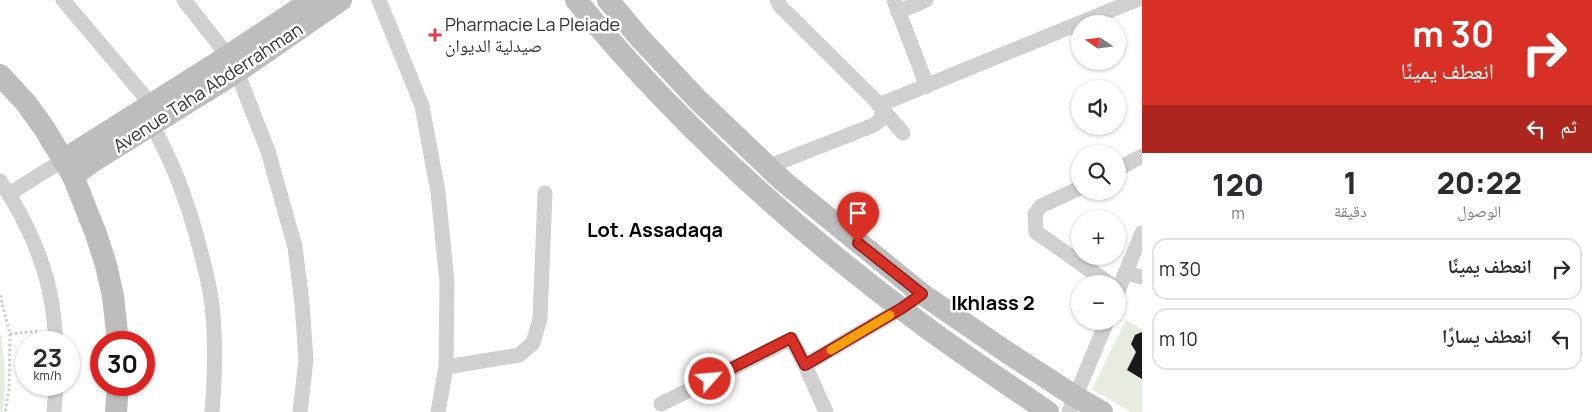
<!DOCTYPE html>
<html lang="ar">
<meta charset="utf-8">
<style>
body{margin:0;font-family:Manrope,"Noto Naskh Arabic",sans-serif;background:#f7f7f7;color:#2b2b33;direction:rtl;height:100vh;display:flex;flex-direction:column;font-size:19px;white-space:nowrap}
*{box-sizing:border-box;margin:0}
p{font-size:16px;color:#7c7c81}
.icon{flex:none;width:28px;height:28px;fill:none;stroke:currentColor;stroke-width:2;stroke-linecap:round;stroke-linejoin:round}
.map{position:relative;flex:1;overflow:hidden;direction:ltr}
.details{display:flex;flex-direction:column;background:#fff;width:450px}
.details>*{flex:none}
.banner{background:#d93025;color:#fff;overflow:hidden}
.needle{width:32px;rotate:284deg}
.tools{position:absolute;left:1071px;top:15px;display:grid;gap:10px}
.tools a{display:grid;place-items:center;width:55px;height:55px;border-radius:50%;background:#fff;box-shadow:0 1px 4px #0004;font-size:25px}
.speed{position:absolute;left:15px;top:331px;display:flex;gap:10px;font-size:25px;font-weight:700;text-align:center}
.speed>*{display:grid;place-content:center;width:65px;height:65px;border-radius:50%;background:#fff;box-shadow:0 1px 4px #0004;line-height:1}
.speed small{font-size:12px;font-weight:400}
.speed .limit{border:8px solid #d22;background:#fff;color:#111}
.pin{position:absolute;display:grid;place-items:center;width:42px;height:42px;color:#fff;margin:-51px -21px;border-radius:50% 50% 50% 0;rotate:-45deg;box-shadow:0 0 5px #0007}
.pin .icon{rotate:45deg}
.me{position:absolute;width:55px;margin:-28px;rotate:63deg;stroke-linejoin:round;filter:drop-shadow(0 0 4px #0008)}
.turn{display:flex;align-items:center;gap:18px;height:105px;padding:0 15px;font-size:22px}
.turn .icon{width:65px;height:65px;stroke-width:2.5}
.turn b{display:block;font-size:35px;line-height:42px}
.then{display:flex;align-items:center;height:48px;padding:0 15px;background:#0003;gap:10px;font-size:19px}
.eta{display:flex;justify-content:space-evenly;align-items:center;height:85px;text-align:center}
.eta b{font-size:30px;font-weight:800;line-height:35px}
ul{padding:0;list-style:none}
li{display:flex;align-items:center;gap:15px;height:62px;margin:0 10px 8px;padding:0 5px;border:2px solid #e1e1e2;border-radius:15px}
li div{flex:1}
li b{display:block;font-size:19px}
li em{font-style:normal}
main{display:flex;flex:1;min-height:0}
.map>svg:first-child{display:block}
.green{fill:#e6ecdf}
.building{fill:#1a1a1a}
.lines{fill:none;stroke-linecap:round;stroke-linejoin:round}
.path{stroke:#cdcdcd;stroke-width:3;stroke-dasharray:2.5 2.5;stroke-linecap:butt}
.street{stroke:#d0d0d0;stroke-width:15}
.secondary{stroke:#bdbdbd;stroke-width:22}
.route-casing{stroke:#8d1f18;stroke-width:12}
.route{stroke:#d93025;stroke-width:9}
.slow{stroke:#f59e0b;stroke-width:9}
.poi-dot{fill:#e63946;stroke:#fff;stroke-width:2}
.labels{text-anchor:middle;stroke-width:5;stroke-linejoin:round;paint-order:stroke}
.poi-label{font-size:18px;fill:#333;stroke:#fff;text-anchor:start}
.street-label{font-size:18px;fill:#333;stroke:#fff}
.quarter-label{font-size:20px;font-weight:bold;fill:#000;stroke:#fff}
</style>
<main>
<section class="details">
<div class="banner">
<div class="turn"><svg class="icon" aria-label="right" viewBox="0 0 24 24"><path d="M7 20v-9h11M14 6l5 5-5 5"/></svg><div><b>30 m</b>انعطف يمينًا</div></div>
<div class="then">ثم<svg class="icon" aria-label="left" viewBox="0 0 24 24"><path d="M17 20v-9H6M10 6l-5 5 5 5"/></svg></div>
</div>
<div class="eta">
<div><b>20:22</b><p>الوصول</p></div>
<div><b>1</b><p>دقيقة</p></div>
<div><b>120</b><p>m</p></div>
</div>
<ul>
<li><svg class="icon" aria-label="right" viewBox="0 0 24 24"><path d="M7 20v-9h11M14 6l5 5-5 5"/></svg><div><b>انعطف يمينًا</b></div><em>30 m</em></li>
<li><svg class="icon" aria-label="left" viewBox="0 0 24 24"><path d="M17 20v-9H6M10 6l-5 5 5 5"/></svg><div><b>انعطف يسارًا</b></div><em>10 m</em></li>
</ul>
</section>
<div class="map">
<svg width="1142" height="412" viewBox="0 0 1142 412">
<rect width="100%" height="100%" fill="#fff"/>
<g class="green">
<polygon points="1126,320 1142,329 1142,412 1131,412 1092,389"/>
<path d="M0,332C5,358 7,386 2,412H0Z"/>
</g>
<polygon class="building" points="1142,332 1142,379 1127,370 1136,352 1131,344 1135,335"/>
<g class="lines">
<g class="path">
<polyline points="0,295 10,334 9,390 5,412"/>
<polyline points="10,334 40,331"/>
</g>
<g class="street">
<polyline points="63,0 151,104"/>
<polyline points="184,0 228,56 237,72 268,151 295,247 302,303 306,360 300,412"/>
<polyline points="379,0 422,106 438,192 447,282 446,367 438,412"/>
<polyline points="894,0 927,86"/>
<polyline points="898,12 926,0"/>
<polyline points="879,105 1136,0"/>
<polyline points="883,110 903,133"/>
<path d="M152,125C174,164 189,206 200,249C205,268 210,287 212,305C216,341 215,376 212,412"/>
<polyline points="767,167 874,125 880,120 883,110 875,100 780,6 777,0"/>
<polyline points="1118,169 1142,156"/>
<path d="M0,181C25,217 45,261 52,304C54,317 55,330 56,342"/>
<polyline points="1080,188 1041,206 1035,214 1036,232 1110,284"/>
<polyline points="9,194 63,160"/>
<polyline points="1125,273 1142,277"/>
<polyline points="1118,291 1142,233"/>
<polyline points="805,365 902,308 922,294"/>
<polyline points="446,367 519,355 533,343 540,319 545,193"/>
<polyline points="661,404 791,339 805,365 826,412"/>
<polyline points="54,412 56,385"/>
<polyline points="1069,412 1107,321"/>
</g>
<g class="secondary">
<path d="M576,0C678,125 797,232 927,328C966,357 1008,384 1048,412"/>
<polyline points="608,0 639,37 698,100 783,181 922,294 1005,351 1076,397 1102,412"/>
<polyline points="0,75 26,103 44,128 73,176 96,234 106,265 113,296 118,342"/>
<polyline points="63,160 228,56 312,0"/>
<polyline points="73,176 92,162 237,72 341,0"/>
<polyline points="116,412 118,385"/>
</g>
</g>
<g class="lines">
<g class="route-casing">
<polyline id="route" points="710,379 791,338 805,365 902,308 922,294 858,243"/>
</g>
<use href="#route" class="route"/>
<polyline class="slow" points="831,350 890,315"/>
</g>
<path class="poi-dot" d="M432.5 27.5h5v5h5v5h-5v5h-5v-5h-5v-5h5z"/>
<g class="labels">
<g class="poi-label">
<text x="445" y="31">Pharmacie La Pleiade<tspan x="445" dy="21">صيدلية الديوان</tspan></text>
</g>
<g class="street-label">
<text transform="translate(208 88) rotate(-33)" y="6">Avenue Taha Abderrahman</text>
</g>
<g class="quarter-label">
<text x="655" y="237">Lot. Assadaqa</text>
<text x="993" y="310">Ikhlass 2</text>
</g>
</g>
</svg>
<div class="tools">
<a><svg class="needle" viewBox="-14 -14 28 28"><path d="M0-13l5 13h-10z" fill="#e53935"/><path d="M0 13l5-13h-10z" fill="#7c7c81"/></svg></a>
<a><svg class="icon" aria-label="sound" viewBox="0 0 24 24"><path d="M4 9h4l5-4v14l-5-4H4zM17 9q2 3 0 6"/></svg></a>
<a><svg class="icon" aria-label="search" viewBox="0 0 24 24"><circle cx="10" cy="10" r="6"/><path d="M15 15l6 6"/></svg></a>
<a>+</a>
<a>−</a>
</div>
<div class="speed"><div>23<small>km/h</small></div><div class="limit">30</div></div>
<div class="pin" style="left:858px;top:243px;background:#d93025"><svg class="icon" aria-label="arrive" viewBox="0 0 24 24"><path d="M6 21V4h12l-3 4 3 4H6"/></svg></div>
<svg class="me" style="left:710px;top:379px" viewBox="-20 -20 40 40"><circle r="17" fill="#d93025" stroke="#fff" stroke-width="3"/><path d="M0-11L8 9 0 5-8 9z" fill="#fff"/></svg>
</div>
</main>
